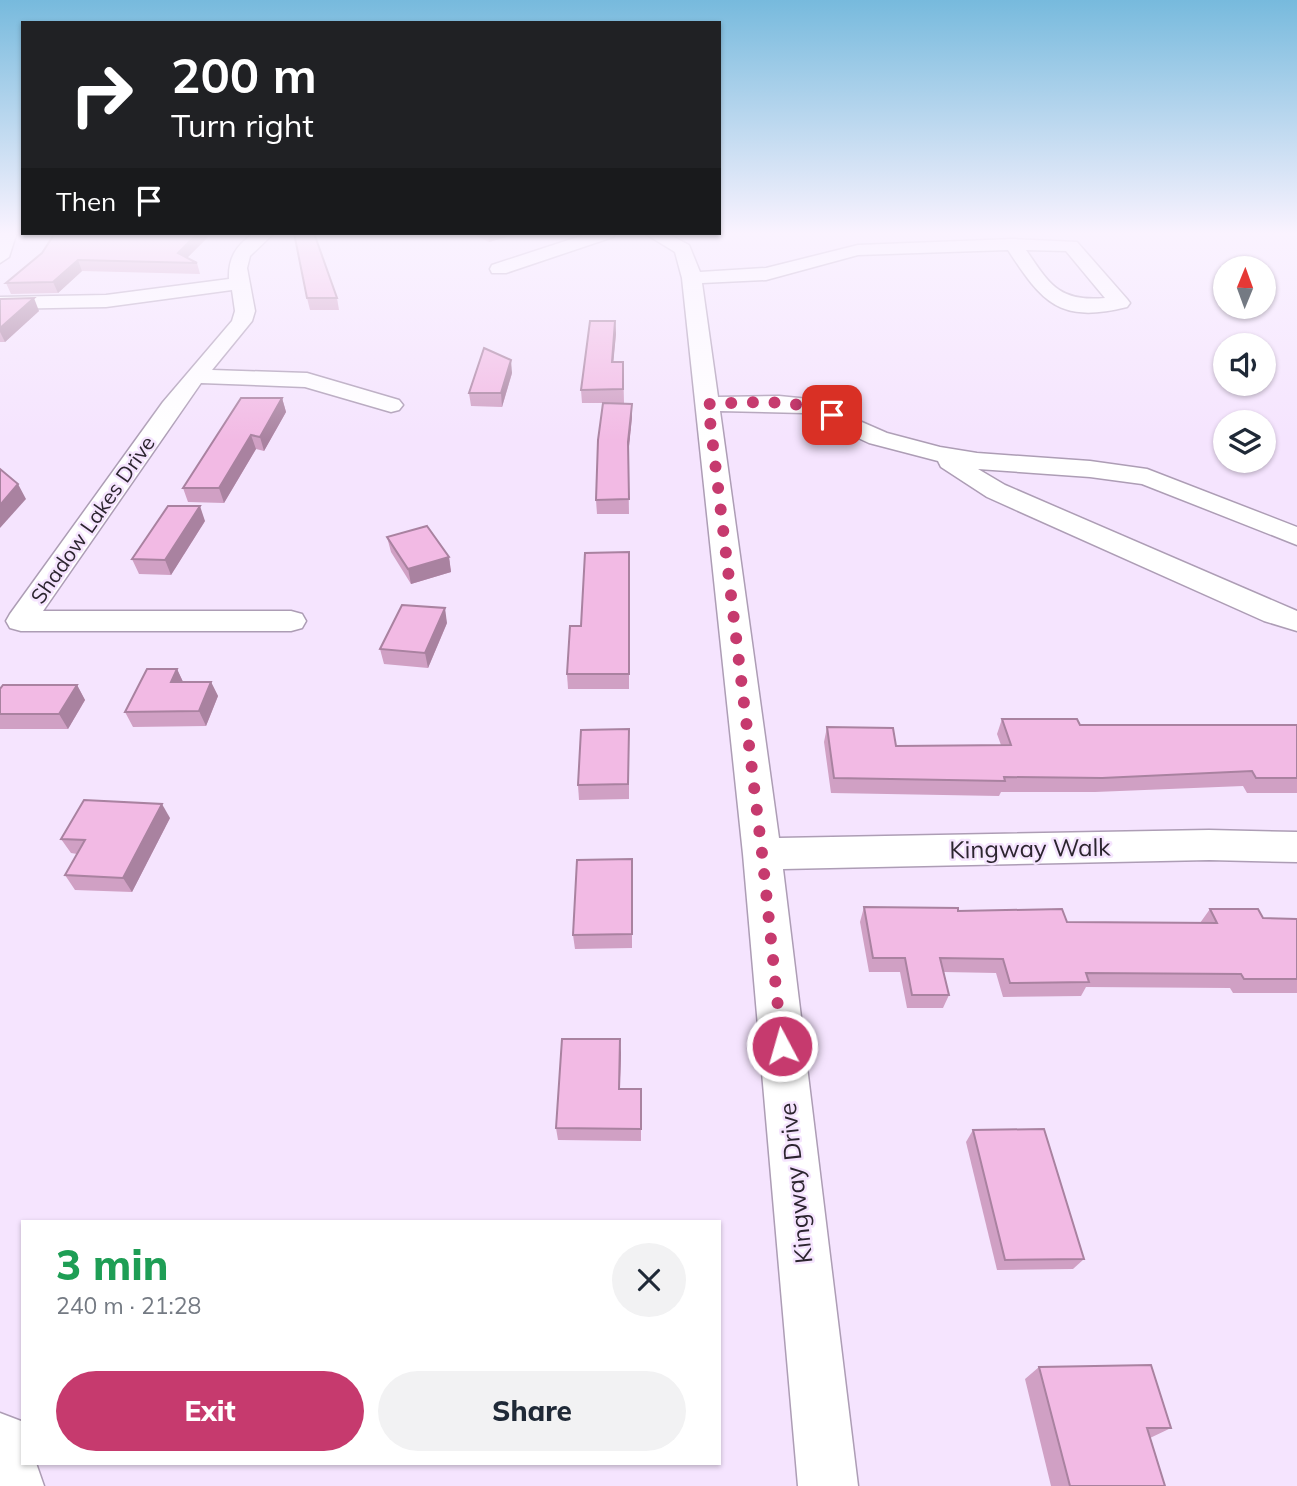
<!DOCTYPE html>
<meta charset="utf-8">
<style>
body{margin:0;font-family:Mulish,sans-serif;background:#f2f2f3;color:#1f2937;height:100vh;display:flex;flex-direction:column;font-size:26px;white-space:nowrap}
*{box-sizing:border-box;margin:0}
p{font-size:23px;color:#747a83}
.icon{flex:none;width:38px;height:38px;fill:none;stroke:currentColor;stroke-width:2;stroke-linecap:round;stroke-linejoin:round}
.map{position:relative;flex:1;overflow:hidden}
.details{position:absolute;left:21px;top:1220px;width:700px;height:245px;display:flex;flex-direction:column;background:#fff;border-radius:0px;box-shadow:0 2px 5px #0004}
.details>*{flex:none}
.banner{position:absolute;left:21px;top:21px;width:700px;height:214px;border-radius:0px;box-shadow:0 2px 5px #0004;background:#202124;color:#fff;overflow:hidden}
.needle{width:46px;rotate:1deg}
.controls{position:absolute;left:1213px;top:256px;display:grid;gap:14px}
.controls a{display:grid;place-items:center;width:63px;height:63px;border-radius:50%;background:#fff;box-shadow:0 2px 5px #0004;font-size:35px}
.pin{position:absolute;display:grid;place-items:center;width:60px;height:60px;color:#fff;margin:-30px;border-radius:14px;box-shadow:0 4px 10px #0006}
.me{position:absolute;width:77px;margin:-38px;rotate:354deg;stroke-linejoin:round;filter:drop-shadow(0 0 5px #0008)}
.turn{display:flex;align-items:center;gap:24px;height:147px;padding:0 35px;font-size:32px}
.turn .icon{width:91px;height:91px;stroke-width:2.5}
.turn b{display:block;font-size:49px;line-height:60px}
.then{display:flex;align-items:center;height:66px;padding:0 35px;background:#0003;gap:14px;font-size:26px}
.round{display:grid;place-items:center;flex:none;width:74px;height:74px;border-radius:37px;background:#f2f2f3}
.head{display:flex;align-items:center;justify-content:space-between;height:119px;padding:0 35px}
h1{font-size:42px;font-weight:800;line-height:52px;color:#1e9e55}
.cta{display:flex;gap:14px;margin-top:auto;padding:14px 35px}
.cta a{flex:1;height:80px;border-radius:42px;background:#c63a6e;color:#fff;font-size:28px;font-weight:800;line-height:80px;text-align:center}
.cta a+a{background:#f2f2f3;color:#1f2937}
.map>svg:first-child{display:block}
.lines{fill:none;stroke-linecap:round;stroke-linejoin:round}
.minor-casing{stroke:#ad9db5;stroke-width:3}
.minor{fill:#fff;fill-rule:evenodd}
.wall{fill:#d0a0c4}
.shaded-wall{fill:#a982a0}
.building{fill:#f2bae4;stroke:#a982a0;stroke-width:2}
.route{stroke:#c63a6e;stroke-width:12;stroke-dasharray:0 21.6}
.labels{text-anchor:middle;stroke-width:5;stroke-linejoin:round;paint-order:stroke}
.far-street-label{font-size:21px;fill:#2c252f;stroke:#f5e4fe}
.street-label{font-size:24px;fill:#2c252f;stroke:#f5e4fe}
</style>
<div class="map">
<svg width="1297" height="1486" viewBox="0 0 1297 1486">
<rect width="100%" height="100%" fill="#f5e4fe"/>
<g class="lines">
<g class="minor-casing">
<g id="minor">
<polygon points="0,232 17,232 9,257 0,263"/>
<path d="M254,233H274L250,256L247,268L255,311L252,321L212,370L307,373L399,400L403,405L399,410L391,412L305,387L201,383L43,611H291L302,614L306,621L302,628L291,631H21L10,628L6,621L10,614L163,402L232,321L235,311L232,290L106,307L0,309V297L106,295L229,279C228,257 237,245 254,233Z"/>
<polygon points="590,233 616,233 613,237 506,273 492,273 490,269 492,265"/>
<path d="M644,233H666L689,245L700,272L766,268L858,245L1013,239L1077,242L1127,299L1130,303L1127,307C1059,324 1042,302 1008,250L858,255L766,280L702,283L718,397L779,396L809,399L887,433L940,447L977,453L1090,461L1147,469L1297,527V545L1142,484L1090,477L978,469L1005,485L1297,611V631L1264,621L987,497L941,467L938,461L869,443L804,413L720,411L779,838L1209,830L1297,832V862L1209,860L783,869L858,1486H798L743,854L682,278L675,252ZM1026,250L1066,251L1105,298C1059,302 1050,285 1026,250Z"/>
<polygon points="0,1413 21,1421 23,1463 36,1463 44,1486 0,1486"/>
</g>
</g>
<use href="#minor" class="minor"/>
</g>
<g class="wall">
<polygon points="152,233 212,233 187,258 197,263 200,274 82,271 58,293 11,294 6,283 147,235"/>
<polygon points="471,233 521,233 489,242"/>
<polygon points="307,298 337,298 339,310 310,310"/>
<polygon points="0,299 39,311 5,342 0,342"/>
<polygon points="615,321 616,334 613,362 623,362 624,403 607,403 632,404 632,417 628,455 629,514 597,514 596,500 603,403 582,403 581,390"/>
<polygon points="512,373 502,407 471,406 469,393"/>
<polygon points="282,398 286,412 264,451 256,449 224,503 188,502 183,488"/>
<polygon points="205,521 171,575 139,574 132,559"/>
<polygon points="387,537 449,557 451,572 411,584 391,552"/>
<polygon points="629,552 629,689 568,689 567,674 581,626"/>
<polygon points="447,623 428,668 384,664 380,649"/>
<polygon points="177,669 183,682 211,682 218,696 206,726 133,727 125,712"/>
<polygon points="77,685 85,700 68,729 0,729 0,689"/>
<polygon points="1002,719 1080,725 1297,725 1297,793 1247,793 1243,786 1095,792 1001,792 999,796 831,793 824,742 827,727 896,746 1001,745 997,734"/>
<polygon points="629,729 629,799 579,800 578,785"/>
<polygon points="170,818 132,892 75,890 65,875 77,854 71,853 61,839"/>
<polygon points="632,859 632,948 575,949 573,935"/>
<polygon points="864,907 958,911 1067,922 1200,923 1210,909 1263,918 1297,919 1297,993 1233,993 1230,988 1086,987 1081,996 1003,997 996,973 944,972 949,995 943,1008 907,1008 900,972 869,972 860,922"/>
<polygon points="621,1053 620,1089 641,1089 641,1141 558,1140 556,1128"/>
<polygon points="973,1130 1084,1259 1073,1269 997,1270 966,1142"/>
<polygon points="1039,1367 1171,1428 1150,1438 1165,1486 1051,1486 1025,1379"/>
</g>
<g class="shaded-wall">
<polygon points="198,233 212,233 182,263 178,253"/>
<polygon points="488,233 521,233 489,242"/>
<polygon points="78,260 82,271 58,293 53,282"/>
<polygon points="34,298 39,311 5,342 0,332 0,328"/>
<polygon points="615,321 616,334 612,376 612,362"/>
<polygon points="511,360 512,373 502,407 501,393"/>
<polygon points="282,398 286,412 264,451 260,437"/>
<polygon points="632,404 632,417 628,456 628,442"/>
<polygon points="251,435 256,449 224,503 219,488"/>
<polygon points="18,484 26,499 0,528 0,505"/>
<polygon points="200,506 205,521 171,575 165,560"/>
<polygon points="449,557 451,572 411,584 408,569"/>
<polygon points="445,608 447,623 428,668 425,653"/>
<polygon points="177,669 184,684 171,682"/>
<polygon points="211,682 218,696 206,726 199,711"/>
<polygon points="77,685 85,700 68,729 59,714"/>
<polygon points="162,804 170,818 132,892 123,878"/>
<polygon points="620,1039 621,1053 619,1102 619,1089"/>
</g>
<g class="building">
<polygon points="55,233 142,233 147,235 152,233 198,233 178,253 197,263 78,260 53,282 6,283 42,253"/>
<polygon points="294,233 314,233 337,298 307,298"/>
<polygon points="34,298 0,328 0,299"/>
<polygon points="590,321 615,321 612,362 623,362 623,389 581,390"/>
<polygon points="484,348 511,360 501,393 469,393"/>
<polygon points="241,398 282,398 260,437 251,435 219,488 183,488"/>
<polygon points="603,403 632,404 628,442 629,499 596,500 598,440"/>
<polygon points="0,469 18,484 0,505"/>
<polygon points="168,506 200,506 165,560 132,559"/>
<polygon points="427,526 449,557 408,569 387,537"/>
<polygon points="629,552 629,674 567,674 570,626 581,626 585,553"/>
<polygon points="402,605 445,608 425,653 380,649"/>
<polygon points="147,669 177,669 171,682 211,682 199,711 125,712"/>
<polygon points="3,685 77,685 59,714 0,714 0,689"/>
<polygon points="1002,719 1077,719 1080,725 1297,725 1297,778 1256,778 1252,771 1102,778 1004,777 1005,781 834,778 827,727 893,728 896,746 1011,745"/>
<polygon points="629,729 628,784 578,785 581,730"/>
<polygon points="84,800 162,804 123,878 65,875 85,840 61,839"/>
<polygon points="632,859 632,934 573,935 577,860"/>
<polygon points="864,907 958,908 958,911 1062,909 1067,922 1217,923 1210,909 1258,909 1263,918 1297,919 1297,979 1244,979 1241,974 1086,973 1089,982 1010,983 1003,959 940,958 949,995 912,995 905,958 873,958"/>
<polygon points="562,1039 620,1039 619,1089 641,1089 641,1129 556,1128"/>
<polygon points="1044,1129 1084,1259 1005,1260 973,1130"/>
<polygon points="1151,1365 1171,1428 1147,1428 1165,1486 1070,1486 1039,1367"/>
</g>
<linearGradient id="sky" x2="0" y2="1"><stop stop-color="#77badd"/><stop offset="0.53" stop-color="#faf3ff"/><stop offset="1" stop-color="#faf3ff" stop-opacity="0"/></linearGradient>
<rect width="1297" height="440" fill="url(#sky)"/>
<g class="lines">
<path class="route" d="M782,1046L762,853L708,404C749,403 794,397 832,415"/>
</g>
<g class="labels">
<g class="far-street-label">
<text transform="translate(93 520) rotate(-55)" y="7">Shadow Lakes Drive</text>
</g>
<g class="street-label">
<text transform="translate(1030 849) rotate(-1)" y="8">Kingway Walk</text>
<text transform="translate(796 1183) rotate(-96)" y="8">Kingway Drive</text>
</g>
</g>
</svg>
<div class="controls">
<a><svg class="needle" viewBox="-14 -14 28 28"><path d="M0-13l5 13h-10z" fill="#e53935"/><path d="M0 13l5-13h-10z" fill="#747a83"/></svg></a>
<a><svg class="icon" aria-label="sound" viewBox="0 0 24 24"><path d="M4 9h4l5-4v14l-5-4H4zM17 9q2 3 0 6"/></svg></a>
<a><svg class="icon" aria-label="layers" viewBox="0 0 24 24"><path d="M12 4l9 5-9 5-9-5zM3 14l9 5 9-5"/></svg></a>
</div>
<div class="pin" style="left:832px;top:415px;background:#d93025"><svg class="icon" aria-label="arrive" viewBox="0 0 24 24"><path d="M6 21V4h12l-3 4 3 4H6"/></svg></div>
<svg class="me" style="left:782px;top:1046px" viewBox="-20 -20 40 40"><circle r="17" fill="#c63a6e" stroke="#fff" stroke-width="3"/><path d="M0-11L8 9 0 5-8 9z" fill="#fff"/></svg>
<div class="banner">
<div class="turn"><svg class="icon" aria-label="right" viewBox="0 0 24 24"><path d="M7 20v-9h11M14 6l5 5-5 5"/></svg><div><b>200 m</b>Turn right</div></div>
<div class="then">Then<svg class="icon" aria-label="arrive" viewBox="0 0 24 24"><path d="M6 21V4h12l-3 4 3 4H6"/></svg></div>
</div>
<section class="details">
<div class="head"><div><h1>3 min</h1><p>240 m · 21:28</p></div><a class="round"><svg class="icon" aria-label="close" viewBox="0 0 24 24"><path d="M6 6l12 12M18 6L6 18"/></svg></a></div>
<div class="cta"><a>Exit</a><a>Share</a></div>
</section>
</div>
